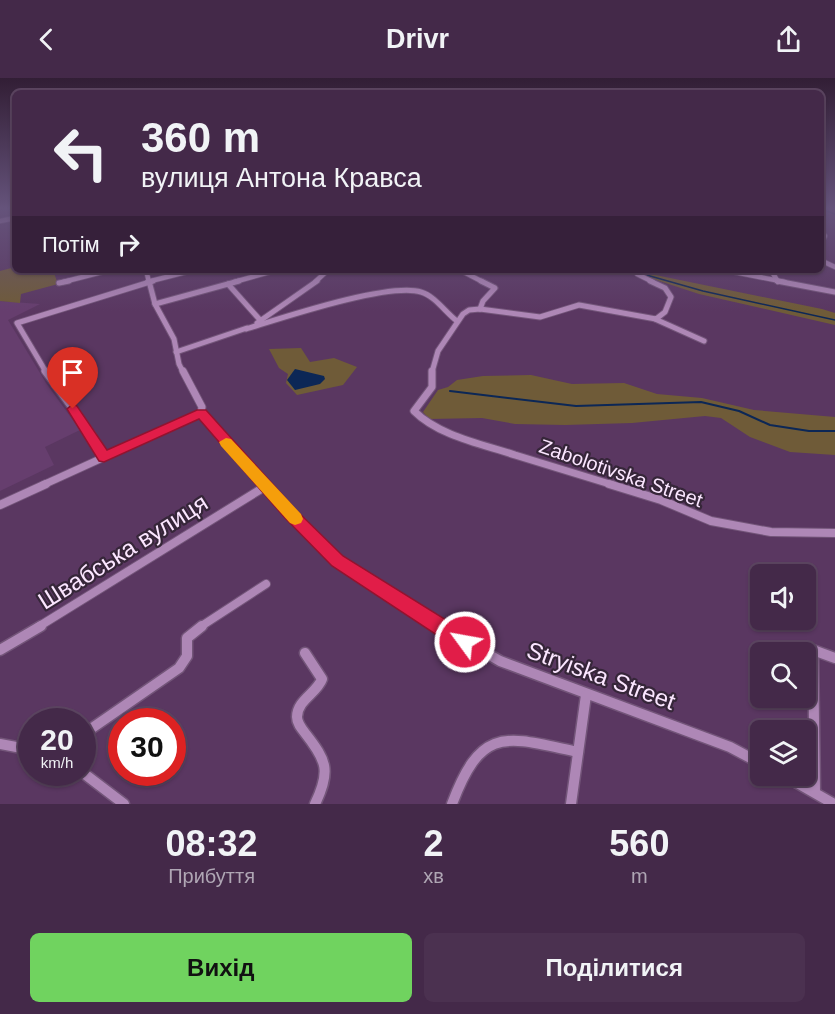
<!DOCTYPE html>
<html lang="uk">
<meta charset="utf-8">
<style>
body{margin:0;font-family:Helvetica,sans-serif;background:#4b3150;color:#f1f3f6;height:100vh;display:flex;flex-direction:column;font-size:22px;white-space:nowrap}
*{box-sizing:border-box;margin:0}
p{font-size:20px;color:#afa6b4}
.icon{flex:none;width:33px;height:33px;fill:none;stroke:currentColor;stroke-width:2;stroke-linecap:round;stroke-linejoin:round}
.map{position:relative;height:726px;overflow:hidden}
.drawer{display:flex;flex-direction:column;background:#442949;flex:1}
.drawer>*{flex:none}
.banner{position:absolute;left:12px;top:12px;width:812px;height:183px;border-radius:9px;box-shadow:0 2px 4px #0004,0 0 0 2px #5c4561;background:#442949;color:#f1f3f6;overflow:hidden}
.tools{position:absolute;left:750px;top:486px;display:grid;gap:12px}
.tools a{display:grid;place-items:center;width:66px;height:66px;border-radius:9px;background:#442949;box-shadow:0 2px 4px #0004,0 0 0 2px #5c4561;font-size:30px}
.speed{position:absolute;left:18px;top:630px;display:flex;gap:12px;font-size:30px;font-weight:700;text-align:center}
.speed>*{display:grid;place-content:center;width:78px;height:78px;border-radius:50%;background:#442949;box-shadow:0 2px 4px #0004,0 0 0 2px #5c4561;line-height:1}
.speed small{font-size:15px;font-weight:400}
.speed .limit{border:9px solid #d22;background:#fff;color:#111}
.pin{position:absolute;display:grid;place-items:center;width:51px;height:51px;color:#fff;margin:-62px -26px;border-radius:50% 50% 50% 0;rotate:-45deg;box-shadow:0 0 6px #0007}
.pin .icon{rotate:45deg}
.me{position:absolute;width:66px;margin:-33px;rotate:302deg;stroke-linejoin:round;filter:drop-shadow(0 0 4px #0008)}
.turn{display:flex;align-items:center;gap:21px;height:126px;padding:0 30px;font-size:27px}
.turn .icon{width:78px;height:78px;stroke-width:2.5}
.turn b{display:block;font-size:42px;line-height:51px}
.then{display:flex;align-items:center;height:57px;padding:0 30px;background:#0003;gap:12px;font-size:22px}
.eta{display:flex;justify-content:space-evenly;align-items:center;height:102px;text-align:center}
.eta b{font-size:36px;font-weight:600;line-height:42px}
.cta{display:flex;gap:12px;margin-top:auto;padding:12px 30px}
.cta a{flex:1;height:69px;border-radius:9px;background:#70d35f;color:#111;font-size:24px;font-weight:600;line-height:69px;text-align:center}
.cta a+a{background:#4b3150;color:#f1f3f6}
header{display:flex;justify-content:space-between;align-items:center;height:78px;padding:0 30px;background:#442949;font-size:27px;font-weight:600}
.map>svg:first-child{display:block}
.built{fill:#663e6e}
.green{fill:#6f5b38}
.water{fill:#0c2756}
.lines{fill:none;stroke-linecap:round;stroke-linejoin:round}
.stream-far1{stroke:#0c2756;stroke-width:1.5}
.stream{stroke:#0c2756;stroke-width:2}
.street-far4-casing{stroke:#735579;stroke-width:6}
.street-far3-casing{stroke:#735579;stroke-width:7}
.street-far2-casing{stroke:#735579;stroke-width:9}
.street-far1-casing{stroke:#735579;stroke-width:10}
.street-casing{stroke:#735579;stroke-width:13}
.street-far4{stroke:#ae87b6;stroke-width:4.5}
.street-far3{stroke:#ae87b6;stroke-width:5}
.street-far2{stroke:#ae87b6;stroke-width:7}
.street-far1{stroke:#ae87b6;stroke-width:8}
.street{stroke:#ae87b6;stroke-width:10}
.route{fill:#e11d48;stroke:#92132f;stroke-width:1.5}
.slow{fill:#f59e0b}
.labels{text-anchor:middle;stroke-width:4.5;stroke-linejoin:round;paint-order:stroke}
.street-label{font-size:20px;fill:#fbe6ff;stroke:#362639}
.near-street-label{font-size:24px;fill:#fbe6ff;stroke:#362639}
</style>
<header><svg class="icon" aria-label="back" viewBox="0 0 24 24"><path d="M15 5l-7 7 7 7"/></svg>Drivr<svg class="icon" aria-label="share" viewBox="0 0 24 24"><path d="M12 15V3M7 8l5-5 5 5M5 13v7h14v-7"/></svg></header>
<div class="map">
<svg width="835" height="726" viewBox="0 0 835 726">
<rect width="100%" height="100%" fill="#5a3761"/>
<polygon class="built" points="0,223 40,226 8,242 46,305 80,352 45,369 54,387 0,413"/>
<g class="green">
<polygon points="15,189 15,192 65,192 54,195 58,206 21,216 20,225 0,223 0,193"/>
<polygon points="641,194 822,231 835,235 835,247 699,216 638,196"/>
<polygon points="301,270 310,284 334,280 357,289 343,307 297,317 286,305 288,296 279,290 269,271"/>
<polygon points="531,297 572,306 624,305 657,316 702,320 754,332 835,339 835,377 790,374 750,359 721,340 705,338 632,345 565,347 515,346 482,340 429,341 423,334 438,312 448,309 457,302 483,298"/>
</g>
<polygon class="water" points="295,291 324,298 325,301 320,306 295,312 287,302"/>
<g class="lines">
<g class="stream-far1">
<polyline points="822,131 835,136"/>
<polyline points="629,192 703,213 835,242"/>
</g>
<polyline class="stream" points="450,313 576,328 701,324 739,333 770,347 809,353 835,353"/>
<g class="street-far4-casing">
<g id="street-far4">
<polyline points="0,143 15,140"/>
<polyline points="820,152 825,158 820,167"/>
<polyline points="820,182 835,189"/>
<polyline points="146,192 149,204"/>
<polyline points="460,192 483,204"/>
<polyline points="647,192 637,196 653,204"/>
<polyline points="724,192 785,204"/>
<polyline points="771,192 778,204"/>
<polyline points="63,204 110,192"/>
<polyline points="147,204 194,192"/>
<polyline points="234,204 277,192"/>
<polyline points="315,204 328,192"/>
</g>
</g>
<g class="street-far3-casing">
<g id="street-far3">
<polyline points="149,203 155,226 174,261 179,286 183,294"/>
<polyline points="777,203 835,214"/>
<polyline points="59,205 69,203"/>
<polyline points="228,206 261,243"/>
<polyline points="155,226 239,203"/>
<polyline points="480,231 483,223 495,210 481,203"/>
<polyline points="655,241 704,263"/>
<polyline points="257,245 317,203"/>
<path d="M246,251C282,240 389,204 421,214C435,218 446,235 457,243"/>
<polyline points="176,274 247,250"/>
<polyline points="46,294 17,245 153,203"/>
<polyline points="432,294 438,273 463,236 469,232 480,231 540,239 579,227 656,241 665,234 671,219 665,210 650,203"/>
</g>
</g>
<g class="street-far2-casing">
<g id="street-far2">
<polyline points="45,293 92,357 104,379"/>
<polyline points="183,293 202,329 201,335 265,407"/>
<path d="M432,293V309L414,333C439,358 482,366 515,377C548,387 581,397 613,407"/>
<polyline points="43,407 201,335"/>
</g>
</g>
<g class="street-far1-casing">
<g id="street-far1">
<polyline points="264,406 337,483 441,549"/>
<polyline points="609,406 661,422 711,443 771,454 835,455"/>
<polyline points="0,427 46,406"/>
<polyline points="38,549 266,408"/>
<polyline points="200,549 266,506"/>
</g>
</g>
<g class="street-casing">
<g id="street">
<polyline points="439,548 500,583 730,669 760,685"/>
<polyline points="0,572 41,548"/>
<path d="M305,575L322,601C317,615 297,622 297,639C297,645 301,650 305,655C327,683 331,693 315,726"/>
<polyline points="82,657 179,590 187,578 187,560 202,548"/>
<polyline points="0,666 32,672"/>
<polyline points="82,694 124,726"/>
<polyline points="785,698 834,726"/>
<polyline points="815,714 813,572 835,580"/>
<path d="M452,726C482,646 506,659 578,674"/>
<polyline points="571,726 586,617"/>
</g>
</g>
<use href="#street-far4" class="street-far4"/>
<use href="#street-far3" class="street-far3"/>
<use href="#street-far2" class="street-far2"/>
<use href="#street-far1" class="street-far1"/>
<use href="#street" class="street"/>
</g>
<linearGradient id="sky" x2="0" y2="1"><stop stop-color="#321e35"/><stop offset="0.56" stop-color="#65537b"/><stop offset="1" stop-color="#65537b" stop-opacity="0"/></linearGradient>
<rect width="835" height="233" fill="url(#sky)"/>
<polygon class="route" points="73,326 77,328 107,372 197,332 206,332 296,432 343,478 472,558 474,564 472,571 465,573 458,571 332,488 285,440 199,341 104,384 99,383 67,331"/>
<polygon class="slow" points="226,360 231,361 301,436 303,441 301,445 295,447 290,445 221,368 219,364"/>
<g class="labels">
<g class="street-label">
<text transform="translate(621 395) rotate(19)" y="7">Zabolotivska Street</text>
</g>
<g class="near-street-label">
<text transform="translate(123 474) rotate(-32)" y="8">Швабська вулиця</text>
<text transform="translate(601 598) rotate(20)" y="8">Stryiska Street</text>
</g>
</g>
</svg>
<div class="tools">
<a><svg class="icon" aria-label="sound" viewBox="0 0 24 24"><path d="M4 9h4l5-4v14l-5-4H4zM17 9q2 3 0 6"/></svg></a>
<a><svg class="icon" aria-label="search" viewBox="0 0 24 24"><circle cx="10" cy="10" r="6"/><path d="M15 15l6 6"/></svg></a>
<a><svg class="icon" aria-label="layers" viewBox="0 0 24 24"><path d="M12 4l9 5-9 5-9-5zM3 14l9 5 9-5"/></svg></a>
</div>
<div class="speed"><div>20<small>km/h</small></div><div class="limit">30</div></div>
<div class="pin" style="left:73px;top:331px;background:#d93025"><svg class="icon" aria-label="arrive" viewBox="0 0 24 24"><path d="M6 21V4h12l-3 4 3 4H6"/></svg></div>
<svg class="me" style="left:465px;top:564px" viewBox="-20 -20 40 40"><circle r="17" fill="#e11d48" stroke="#fff" stroke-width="3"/><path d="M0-11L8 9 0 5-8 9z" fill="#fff"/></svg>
<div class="banner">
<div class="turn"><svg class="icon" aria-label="left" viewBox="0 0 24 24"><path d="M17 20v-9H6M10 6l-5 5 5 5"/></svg><div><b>360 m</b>вулиця Антона Кравса</div></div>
<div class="then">Потім<svg class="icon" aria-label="right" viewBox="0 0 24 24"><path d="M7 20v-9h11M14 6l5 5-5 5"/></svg></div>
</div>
</div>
<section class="drawer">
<div class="eta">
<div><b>08:32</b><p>Прибуття</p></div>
<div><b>2</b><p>хв</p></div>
<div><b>560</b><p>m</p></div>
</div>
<div class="cta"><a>Вихід</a><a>Поділитися</a></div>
</section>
